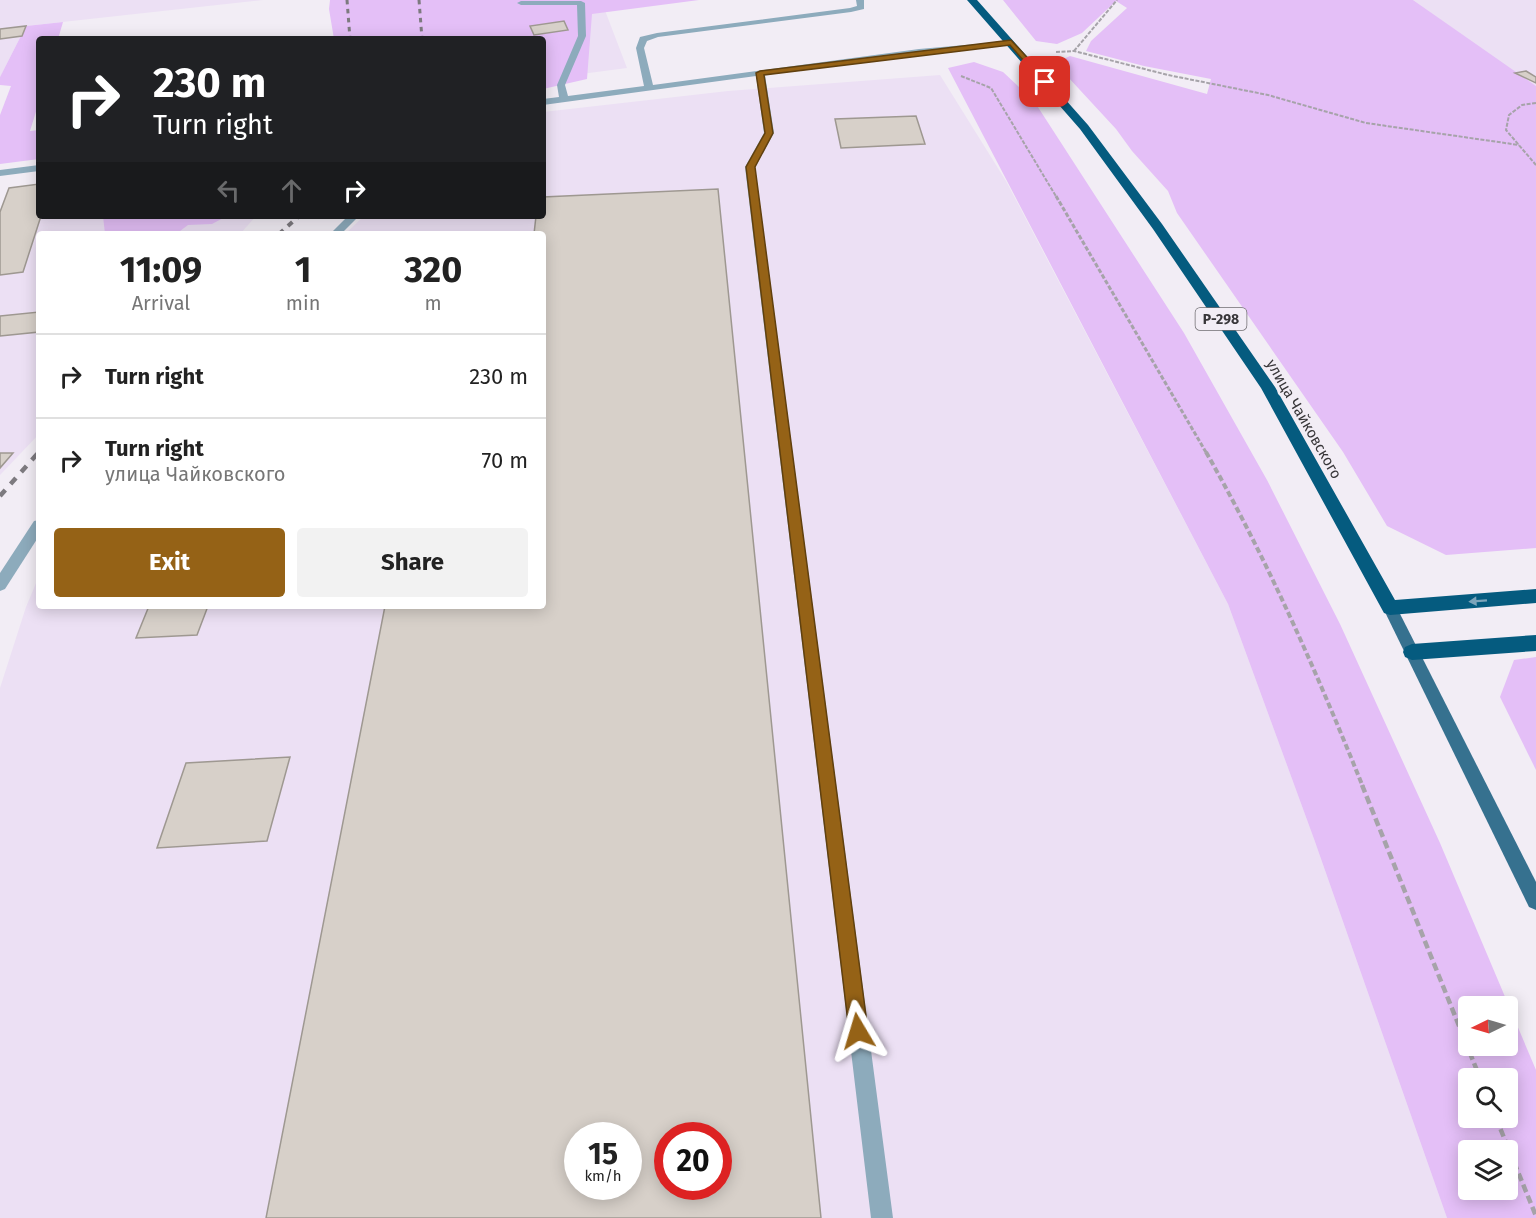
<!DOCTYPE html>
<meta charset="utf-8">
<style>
body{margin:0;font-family:"Fira Sans",sans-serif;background:#f2f2f2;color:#222;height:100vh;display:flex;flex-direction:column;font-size:22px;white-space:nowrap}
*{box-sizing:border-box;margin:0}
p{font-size:20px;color:#767676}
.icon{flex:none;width:33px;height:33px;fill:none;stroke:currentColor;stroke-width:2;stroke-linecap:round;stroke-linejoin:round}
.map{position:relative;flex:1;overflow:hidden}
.sheet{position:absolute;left:36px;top:231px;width:510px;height:378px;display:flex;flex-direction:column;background:#fff;border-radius:6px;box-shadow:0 3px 15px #0003}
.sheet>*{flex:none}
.banner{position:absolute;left:36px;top:36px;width:510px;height:183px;border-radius:6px;box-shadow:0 3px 15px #0003;background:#202124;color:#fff;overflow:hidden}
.needle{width:39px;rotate:265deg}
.fabs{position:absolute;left:1458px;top:996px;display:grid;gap:12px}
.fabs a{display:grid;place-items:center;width:60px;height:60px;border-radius:6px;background:#fff;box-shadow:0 3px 15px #0003;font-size:30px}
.speed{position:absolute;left:564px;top:1122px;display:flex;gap:12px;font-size:30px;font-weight:700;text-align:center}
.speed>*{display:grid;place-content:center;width:78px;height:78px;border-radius:50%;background:#fff;box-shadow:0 3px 15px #0003;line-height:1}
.speed small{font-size:15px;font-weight:400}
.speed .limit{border:9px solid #d22;background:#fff;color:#111}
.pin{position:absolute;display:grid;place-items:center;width:51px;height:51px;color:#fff;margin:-26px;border-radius:12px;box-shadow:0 3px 9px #0006}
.me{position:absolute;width:66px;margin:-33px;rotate:353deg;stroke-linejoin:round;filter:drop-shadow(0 0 4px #0008)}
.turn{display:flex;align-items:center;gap:21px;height:126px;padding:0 18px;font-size:27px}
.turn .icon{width:78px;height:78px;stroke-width:2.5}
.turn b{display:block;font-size:42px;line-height:51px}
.lanes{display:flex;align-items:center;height:57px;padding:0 18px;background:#0003;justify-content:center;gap:30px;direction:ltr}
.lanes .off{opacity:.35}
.eta{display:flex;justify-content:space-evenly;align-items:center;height:102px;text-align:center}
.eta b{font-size:36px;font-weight:700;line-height:42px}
.action{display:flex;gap:12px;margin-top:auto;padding:12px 18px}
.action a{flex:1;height:69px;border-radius:6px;background:#956216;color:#fff;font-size:24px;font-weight:700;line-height:69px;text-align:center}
.action a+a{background:#f2f2f2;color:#222}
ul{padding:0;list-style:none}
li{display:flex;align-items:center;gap:18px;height:84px;padding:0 18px;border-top:2px solid #e0e0e0}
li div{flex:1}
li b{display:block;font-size:22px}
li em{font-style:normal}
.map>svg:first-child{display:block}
.industrial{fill:#ece0f4;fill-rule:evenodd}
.green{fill:#e4bff7;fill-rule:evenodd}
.building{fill:#d7d0c9;stroke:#9e9891;stroke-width:1.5;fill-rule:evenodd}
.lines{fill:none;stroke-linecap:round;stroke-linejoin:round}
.path-far3{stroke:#a6a3a9;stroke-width:2;stroke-dasharray:4 1.5;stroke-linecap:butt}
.path-far2{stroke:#a6a3a9;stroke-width:3;stroke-dasharray:4.5 2;stroke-linecap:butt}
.path-far1{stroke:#a6a3a9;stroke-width:4;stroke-dasharray:6 3;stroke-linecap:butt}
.path{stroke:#a6a3a9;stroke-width:4.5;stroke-dasharray:8 4;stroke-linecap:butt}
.minor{fill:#8dabbc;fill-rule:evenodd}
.major{fill:#36718f;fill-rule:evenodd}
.highway{fill:#055b7f;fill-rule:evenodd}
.rail-far2{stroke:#7d7a7f;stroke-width:3;stroke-dasharray:4.5 4.5;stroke-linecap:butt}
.rail-far1{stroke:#7d7a7f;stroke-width:4;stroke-dasharray:6 6;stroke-linecap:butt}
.rail{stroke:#7d7a7f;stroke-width:4.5;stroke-dasharray:8 8;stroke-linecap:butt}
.oneway{fill:#7ca4ba}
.route{fill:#956216;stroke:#61400e;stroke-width:1.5}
.labels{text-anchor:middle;stroke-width:5;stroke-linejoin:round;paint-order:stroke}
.shield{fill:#f2edf5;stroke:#706d71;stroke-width:1.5}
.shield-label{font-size:14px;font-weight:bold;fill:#383639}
.street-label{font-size:15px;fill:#383639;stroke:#f2edf5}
</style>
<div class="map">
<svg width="1536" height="1218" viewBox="0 0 1536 1218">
<rect width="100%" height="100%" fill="#f2edf5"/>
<g class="industrial">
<polygon points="0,0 263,0 26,26 0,77"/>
<polygon points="421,0 601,0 627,68 543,79 543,39"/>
<polygon points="1413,0 1536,0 1536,86 1510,69"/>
<path d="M940,75L1006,181L1228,604L1314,839L1447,1218H0V688L26,607L39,576V606H543V234H345L364,216H543V112L728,91ZM578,1136H628V1186H578ZM668,1136H718V1186H668Z"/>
<polygon points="39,184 39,216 256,216 240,234 39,234 39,434 0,475 0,212 9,188"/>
</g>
<g class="green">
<path d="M330,0H699L592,14L587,79L543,89V39H334L329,9ZM564,21L568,30L534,35L530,26Z"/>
<polygon points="1003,0 1413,0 1536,86 1536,548 1446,555 1387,526 1343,452 1177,213 1168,191 1132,151 1116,129 1055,63 1070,56 1207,94 1211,79 1144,66 1086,51 1091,41 1127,8 1116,1 1082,33 1057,44 1036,41"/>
<polygon points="63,22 58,39 39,39 39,102 30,131 39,130 39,159 0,164 0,115 11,86 0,85 0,77 26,26"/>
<path d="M974,62L1003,72L1034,101L1184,333L1267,480L1340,624L1440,843L1536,1070V1218H1447L1314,839L1228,604L948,68ZM1468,1006H1508V1046H1468ZM1468,1078H1508V1118H1468ZM1468,1150H1508V1190H1468Z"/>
<polygon points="103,216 227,216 212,224 188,225 176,234 105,234"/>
<polygon points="1536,657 1536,770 1500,697 1514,660"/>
</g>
<g class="building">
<polygon points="564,21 568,30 534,35 530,26"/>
<polygon points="26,26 22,36 0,39 0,29"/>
<polygon points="1526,71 1536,77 1536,83 1515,73"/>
<polygon points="916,116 925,144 841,148 835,119"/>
<polygon points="39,184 39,216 41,216 23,272 0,275 0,212 9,188"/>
<path d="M718,189L821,1218H266L385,606H543V234H534L536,216H543V197ZM578,1136H628V1186H578ZM668,1136H718V1186H668Z"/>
<polygon points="39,312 39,332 0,336 0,316"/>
<polygon points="0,453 13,453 0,468"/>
<polygon points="149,606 208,606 197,635 136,638"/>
<polygon points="290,757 267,841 157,848 186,763"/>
</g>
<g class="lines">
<g class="path-far3">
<polyline points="1074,51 1117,0"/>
<polyline points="1056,52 1074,51 1168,75 1268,95 1366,123 1519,145"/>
<polyline points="961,76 991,88 1057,198"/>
<polyline points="1536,103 1522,105 1509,115 1506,130 1536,165"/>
</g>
<polyline class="path-far2" points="1056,196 1207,454"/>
<path class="path-far1" d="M1206,452C1267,559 1317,673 1363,787"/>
<g class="path">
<polyline points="1362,785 1480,1078"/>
<polyline points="1496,1118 1536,1216"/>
</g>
<g class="minor">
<polygon points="856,0 864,0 864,9 851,12 658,37 647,41 644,48 653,85 919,49 1011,41 1015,43 1011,45 919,55 765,75 774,133 755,167 893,1218 871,1218 745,167 764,133 756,76 543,105 543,99 559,97 557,85 578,36 577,5 521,5 517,3 521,1 581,1 585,3 586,36 565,85 568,96 644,86 636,48 640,37 657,33 850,8 857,6"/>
<polygon points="39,165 39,171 0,176 0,170"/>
<polygon points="348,216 359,216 341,234 330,234"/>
<polygon points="39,520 39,536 5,589 0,591 0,573 34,521"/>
</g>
<polygon class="major" points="1390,602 1395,604 1536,882 1536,910 1529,907 1383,608 1385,604"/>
<g class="highway">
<polygon points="967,0 977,0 1088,125 1162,224 1275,387 1395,600 1536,589 1536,603 1390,615 1384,613 1261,388 1153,229 1080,129"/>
<polygon points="1536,635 1536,651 1412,660 1405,657 1403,652 1405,647 1412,644"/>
</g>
<g class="rail-far2">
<polyline points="347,0 350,39"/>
<polyline points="419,0 422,39"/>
</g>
<g class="rail-far1">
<polyline points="279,234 299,216"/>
<polyline points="37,454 39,452"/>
</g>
<polyline class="rail" points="0,496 39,452"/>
</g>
<defs><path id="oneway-solid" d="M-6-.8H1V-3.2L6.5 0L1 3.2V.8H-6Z" transform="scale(1.5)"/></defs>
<use class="oneway" href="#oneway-solid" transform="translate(1478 601) rotate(176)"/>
<polygon class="route" points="1011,40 1048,80 1048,83 1043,83 1010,45 764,75 773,133 755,167 868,1031 865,1038 858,1040 852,1038 849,1031 746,167 765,133 756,73 760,71"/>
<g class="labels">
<rect class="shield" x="1195.5" y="308" width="51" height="22" rx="4.5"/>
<g class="shield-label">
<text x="1221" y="324">Р-298</text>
</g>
<g class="street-label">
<text transform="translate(1304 419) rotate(60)" y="5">улица Чайковского</text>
</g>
</g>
</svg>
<div class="fabs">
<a><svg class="needle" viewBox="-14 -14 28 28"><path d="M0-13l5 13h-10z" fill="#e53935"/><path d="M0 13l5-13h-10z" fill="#767676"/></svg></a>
<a><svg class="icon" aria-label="search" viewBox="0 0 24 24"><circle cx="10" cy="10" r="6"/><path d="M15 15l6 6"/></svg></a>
<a><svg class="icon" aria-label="layers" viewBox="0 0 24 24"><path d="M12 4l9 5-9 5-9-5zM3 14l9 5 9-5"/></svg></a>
</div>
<div class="speed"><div>15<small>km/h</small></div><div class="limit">20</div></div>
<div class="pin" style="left:1045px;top:82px;background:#d93025"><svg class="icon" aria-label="arrive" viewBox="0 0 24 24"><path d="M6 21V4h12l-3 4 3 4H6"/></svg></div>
<svg class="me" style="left:858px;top:1031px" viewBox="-20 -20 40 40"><path d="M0-17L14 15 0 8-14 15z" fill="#956216" stroke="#fff" stroke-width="4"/></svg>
<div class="banner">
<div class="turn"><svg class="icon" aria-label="right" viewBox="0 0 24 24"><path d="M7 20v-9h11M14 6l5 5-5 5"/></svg><div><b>230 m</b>Turn right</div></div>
<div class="lanes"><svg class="icon off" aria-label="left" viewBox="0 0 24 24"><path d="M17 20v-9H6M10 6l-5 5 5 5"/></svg><svg class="icon off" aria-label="ahead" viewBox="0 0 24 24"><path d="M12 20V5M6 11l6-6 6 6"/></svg><svg class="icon" aria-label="right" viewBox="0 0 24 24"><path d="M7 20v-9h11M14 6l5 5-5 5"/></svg></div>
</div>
<section class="sheet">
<div class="eta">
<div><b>11:09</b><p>Arrival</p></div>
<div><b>1</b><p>min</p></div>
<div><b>320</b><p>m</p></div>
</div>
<ul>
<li><svg class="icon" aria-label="right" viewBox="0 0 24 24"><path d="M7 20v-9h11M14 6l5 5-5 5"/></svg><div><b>Turn right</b></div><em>230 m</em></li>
<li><svg class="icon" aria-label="right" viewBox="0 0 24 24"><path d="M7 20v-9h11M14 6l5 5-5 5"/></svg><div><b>Turn right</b><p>улица Чайковского</p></div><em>70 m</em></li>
</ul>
<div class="action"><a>Exit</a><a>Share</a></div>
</section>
</div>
